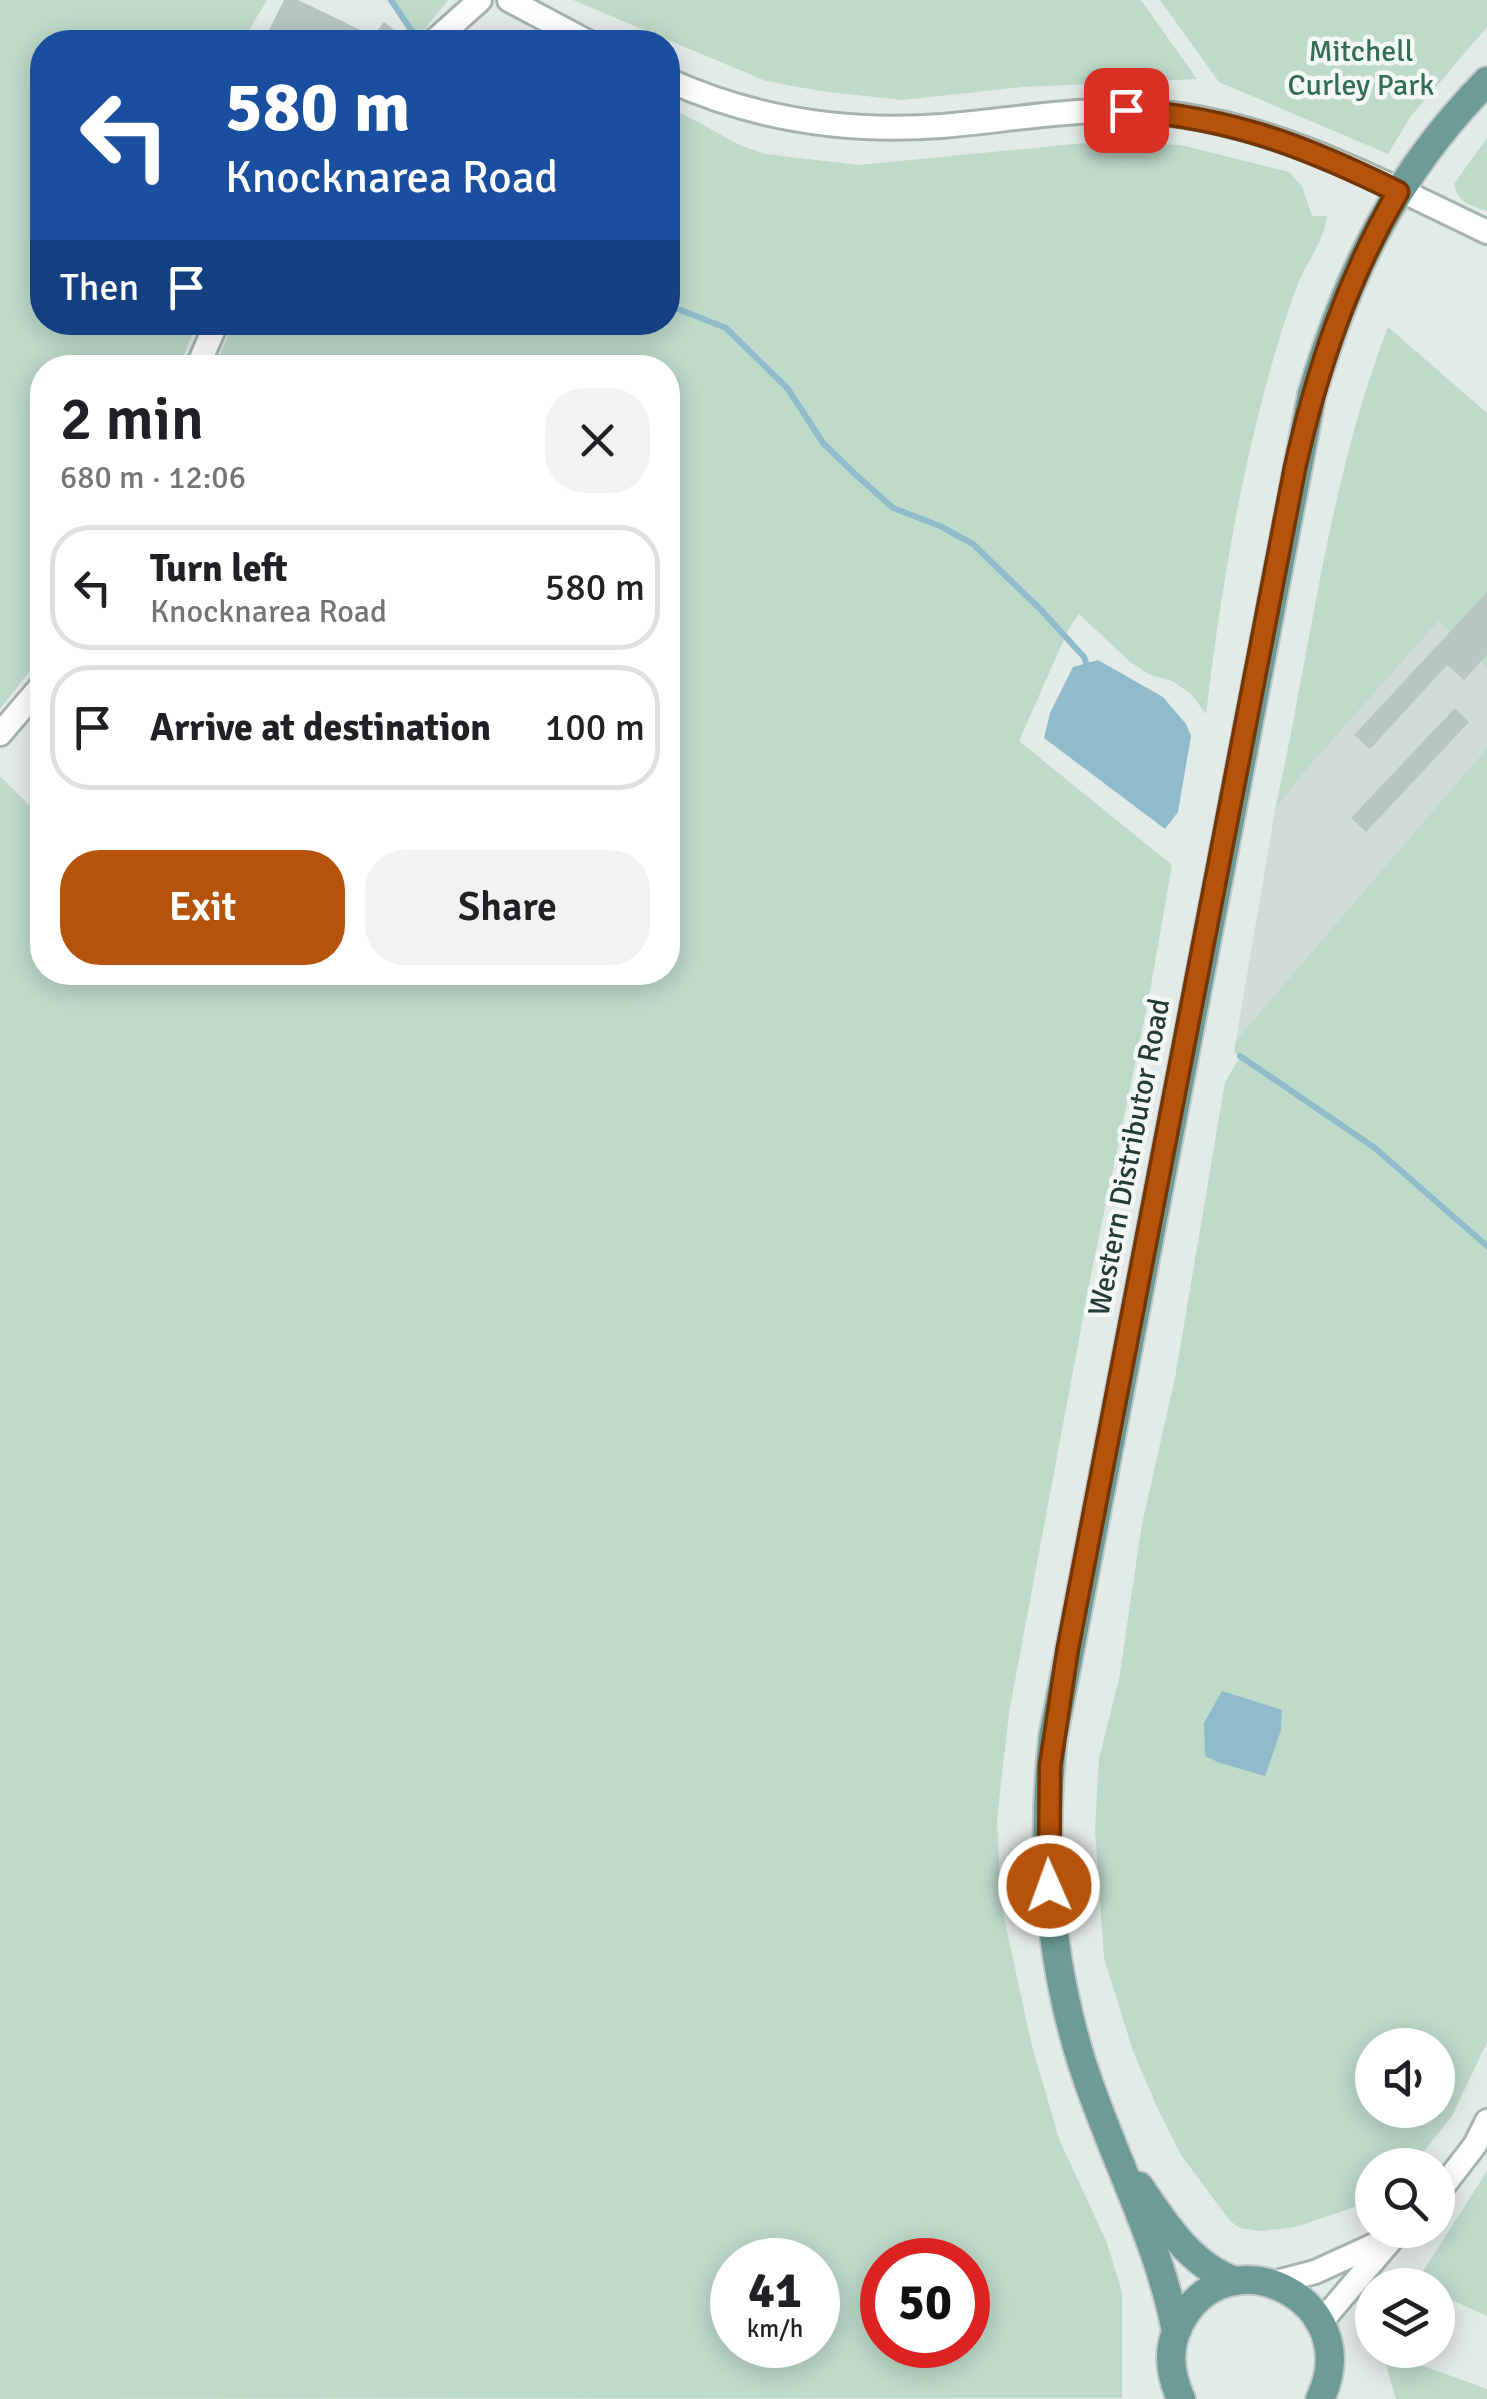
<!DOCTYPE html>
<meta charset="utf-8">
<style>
body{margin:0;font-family:Signika,sans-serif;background:#f2f2f2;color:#202124;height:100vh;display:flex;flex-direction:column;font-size:38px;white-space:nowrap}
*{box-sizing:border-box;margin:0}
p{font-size:32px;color:#757577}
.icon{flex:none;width:55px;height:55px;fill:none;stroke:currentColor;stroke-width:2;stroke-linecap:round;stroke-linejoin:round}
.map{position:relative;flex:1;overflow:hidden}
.side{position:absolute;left:30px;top:355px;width:650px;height:630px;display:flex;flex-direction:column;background:#fff;border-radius:40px;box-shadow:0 5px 25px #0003}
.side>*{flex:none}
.banner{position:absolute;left:30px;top:30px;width:650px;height:305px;border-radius:40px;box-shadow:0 5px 25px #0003;background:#1a4fa0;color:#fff;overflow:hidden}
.controls{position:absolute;left:1355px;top:2028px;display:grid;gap:20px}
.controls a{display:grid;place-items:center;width:100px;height:100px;border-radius:50%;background:#fff;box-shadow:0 5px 25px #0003;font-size:50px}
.speed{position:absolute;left:710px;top:2238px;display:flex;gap:20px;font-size:50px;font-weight:700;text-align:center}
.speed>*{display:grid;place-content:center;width:130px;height:130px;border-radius:50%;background:#fff;box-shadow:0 5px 25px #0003;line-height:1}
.speed small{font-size:25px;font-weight:400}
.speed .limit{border:15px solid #d22;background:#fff;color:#111}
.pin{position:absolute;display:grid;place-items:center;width:85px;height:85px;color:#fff;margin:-42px;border-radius:20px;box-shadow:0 5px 15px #0006}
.me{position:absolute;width:110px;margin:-55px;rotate:358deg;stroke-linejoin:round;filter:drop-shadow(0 0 8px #0008)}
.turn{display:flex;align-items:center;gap:35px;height:210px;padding:0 30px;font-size:45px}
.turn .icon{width:130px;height:130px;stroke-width:2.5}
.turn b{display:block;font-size:70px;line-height:85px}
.then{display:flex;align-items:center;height:95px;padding:0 30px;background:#0003;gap:20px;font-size:38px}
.round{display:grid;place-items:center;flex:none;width:105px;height:105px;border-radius:40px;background:#f2f2f2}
.summary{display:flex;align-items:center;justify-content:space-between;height:170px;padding:0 30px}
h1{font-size:60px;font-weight:600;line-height:75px}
.primary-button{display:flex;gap:20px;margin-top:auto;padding:20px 30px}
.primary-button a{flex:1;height:115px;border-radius:40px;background:#b45309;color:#fff;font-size:40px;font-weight:600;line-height:115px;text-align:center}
.primary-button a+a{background:#f2f2f2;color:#202124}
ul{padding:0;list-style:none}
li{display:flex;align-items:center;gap:30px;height:125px;margin:0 20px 15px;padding:0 10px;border:5px solid #e0e0e0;border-radius:40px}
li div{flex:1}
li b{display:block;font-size:38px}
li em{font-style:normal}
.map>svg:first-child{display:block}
.built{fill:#d1dbd8}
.green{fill:#bedac9;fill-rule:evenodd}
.water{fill:#90bbcb}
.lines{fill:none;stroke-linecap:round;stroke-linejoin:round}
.stream{stroke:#90bbcb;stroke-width:6}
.building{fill:#b8c6c2}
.minor-casing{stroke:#a6b3af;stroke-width:28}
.major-casing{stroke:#c2c8c7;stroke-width:32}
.minor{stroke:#fff;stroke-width:22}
.major{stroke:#6c9c95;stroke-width:28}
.route-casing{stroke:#753606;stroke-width:25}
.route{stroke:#b45309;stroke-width:18}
.labels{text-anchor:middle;stroke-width:9;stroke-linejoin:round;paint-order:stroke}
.park-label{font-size:30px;fill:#336e50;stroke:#f3f8f6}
.street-label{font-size:30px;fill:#243b37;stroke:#f3f8f6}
</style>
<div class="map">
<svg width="1487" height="2399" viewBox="0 0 1487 2399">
<rect width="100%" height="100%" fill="#e3ebe8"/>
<polygon class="built" points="1438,620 1487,667 1487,748 1236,1040 1275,810 1303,773"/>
<g class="green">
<polygon points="0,0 267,0 242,42 42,42 42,322 197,323 179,367 42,368 42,655 0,709"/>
<polygon points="391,0 448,0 417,39"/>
<polygon points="573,0 1141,0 1197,79 1023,87 902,100 820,91 766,81"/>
<polygon points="1160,0 1487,0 1487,27 1411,116 1388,154 1219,82"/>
<path d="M668,106L740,145L765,154L859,165L1084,143L1181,145L1289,172L1302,186L1312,216H1327C1324,241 1310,257 1300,279C1288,308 1280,337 1271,367C1239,480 1220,598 1206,714L1191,694L1172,681L1148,674L1129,661L1079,614L1069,628L1019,741L1172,865L1149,997L1091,1275L1009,1713L997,1819L1001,1903L1031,2042L1059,2139L1107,2243L1122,2292V2398L0,2399V776L42,818V972H668V368L215,367L233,323L668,322ZM732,2260H818V2345H732ZM882,2260H968V2345H882Z"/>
<path d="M1487,138V211C1470,205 1458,203 1454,184Z"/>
<path d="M1388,327L1487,413V667L1438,621L1303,773L1275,810C1311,649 1328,482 1388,327Z"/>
<path d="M1487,748V2042L1452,2116L1413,2165H1372V2200L1369,2202L1296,2227L1262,2231L1240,2228L1230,2221L1181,2155L1156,2105L1133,2051L1104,1958L1095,1829L1099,1759L1119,1679L1142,1524L1175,1378L1225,1082L1240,1057L1234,1052L1236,1040ZM1372,2045H1438V2110H1372Z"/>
<polygon points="1487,2171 1487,2316 1438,2294 1438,2285 1415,2284"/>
<polygon points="1382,2351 1487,2389 1487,2399 1396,2399"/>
</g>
<g class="water">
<polygon points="1098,660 1163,697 1186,724 1191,736 1178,812 1165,829 1044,738 1050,713 1073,667"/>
<polygon points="1222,1691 1282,1710 1281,1730 1265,1776 1220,1763 1205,1756 1204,1723"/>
</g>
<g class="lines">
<g class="stream">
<polyline points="391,0 417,39"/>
<polyline points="668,305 726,328 788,389 823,443 855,474 893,508 940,526 973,544 1042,611 1084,657 1088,669"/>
<polyline points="1240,1056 1375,1148 1487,1246"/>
</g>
</g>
<g class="building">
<polygon points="284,0 298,0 373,36 384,22 397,32 389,42 290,42 268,32"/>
<polygon points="1487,592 1487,655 1464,680 1447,665 1370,749 1354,735"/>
<polygon points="1455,708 1469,722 1366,832 1351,818"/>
</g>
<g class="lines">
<g class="minor-casing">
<g id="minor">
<polyline points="509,0 588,42"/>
<polyline points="433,42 480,0"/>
<path d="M668,80C754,119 847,133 942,126C1013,120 1082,106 1153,112C1273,122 1380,181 1487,232"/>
<polyline points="197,368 217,322"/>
<polyline points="0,734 42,685"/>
<polyline points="1438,2193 1475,2145 1487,2121"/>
<polyline points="1273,2283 1315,2272 1394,2236"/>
<polyline points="1321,2322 1391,2240"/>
</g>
</g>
<g class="major-casing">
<g id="major">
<path d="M1139,2186C1165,2224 1190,2265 1235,2281"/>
<path d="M1176,2331C1158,2238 1111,2154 1082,2063C1049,1958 1041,1847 1053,1737L1312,394C1348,272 1397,172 1487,81"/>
<path d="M1181,2399C1170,2375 1167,2349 1179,2325C1225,2230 1368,2300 1320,2399"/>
</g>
</g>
<use href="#minor" class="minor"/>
<use href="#major" class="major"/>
</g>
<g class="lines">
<g class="route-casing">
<path id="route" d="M1049,1886L1050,1766L1068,1648L1295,468C1317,370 1347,279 1398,192C1305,146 1232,118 1126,110"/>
</g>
<use href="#route" class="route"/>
</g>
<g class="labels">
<g class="park-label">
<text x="1361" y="61">Mitchell<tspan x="1361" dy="34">Curley Park</tspan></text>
</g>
<g class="street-label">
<text transform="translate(1129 1157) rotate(-79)" y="10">Western Distributor Road</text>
</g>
</g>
</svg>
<div class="controls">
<a><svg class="icon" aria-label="sound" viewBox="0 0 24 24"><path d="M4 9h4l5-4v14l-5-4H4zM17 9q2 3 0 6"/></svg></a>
<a><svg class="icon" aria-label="search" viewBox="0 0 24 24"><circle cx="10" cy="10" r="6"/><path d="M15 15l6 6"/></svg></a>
<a><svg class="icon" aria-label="layers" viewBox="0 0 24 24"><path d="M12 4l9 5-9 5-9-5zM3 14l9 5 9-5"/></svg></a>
</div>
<div class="speed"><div>41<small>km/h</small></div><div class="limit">50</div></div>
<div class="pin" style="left:1126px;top:110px;background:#d93025"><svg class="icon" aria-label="arrive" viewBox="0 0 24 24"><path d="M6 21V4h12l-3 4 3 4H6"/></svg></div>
<svg class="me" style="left:1049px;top:1886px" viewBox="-20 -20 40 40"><circle r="17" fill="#b45309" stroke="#fff" stroke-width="3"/><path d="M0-11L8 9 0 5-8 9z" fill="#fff"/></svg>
<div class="banner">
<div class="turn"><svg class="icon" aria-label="left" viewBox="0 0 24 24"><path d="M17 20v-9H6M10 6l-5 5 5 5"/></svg><div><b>580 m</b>Knocknarea Road</div></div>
<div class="then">Then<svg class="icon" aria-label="arrive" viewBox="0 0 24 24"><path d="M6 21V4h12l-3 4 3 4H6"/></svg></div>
</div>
<section class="side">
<div class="summary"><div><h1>2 min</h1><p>680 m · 12:06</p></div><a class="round"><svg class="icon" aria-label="close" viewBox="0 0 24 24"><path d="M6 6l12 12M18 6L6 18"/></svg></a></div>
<ul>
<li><svg class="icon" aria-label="left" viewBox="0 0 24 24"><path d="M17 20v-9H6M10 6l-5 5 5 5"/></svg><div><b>Turn left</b><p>Knocknarea Road</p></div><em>580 m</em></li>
<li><svg class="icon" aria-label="arrive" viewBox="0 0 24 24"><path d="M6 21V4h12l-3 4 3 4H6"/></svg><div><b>Arrive at destination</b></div><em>100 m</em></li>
</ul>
<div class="primary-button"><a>Exit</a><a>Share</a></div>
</section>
</div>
